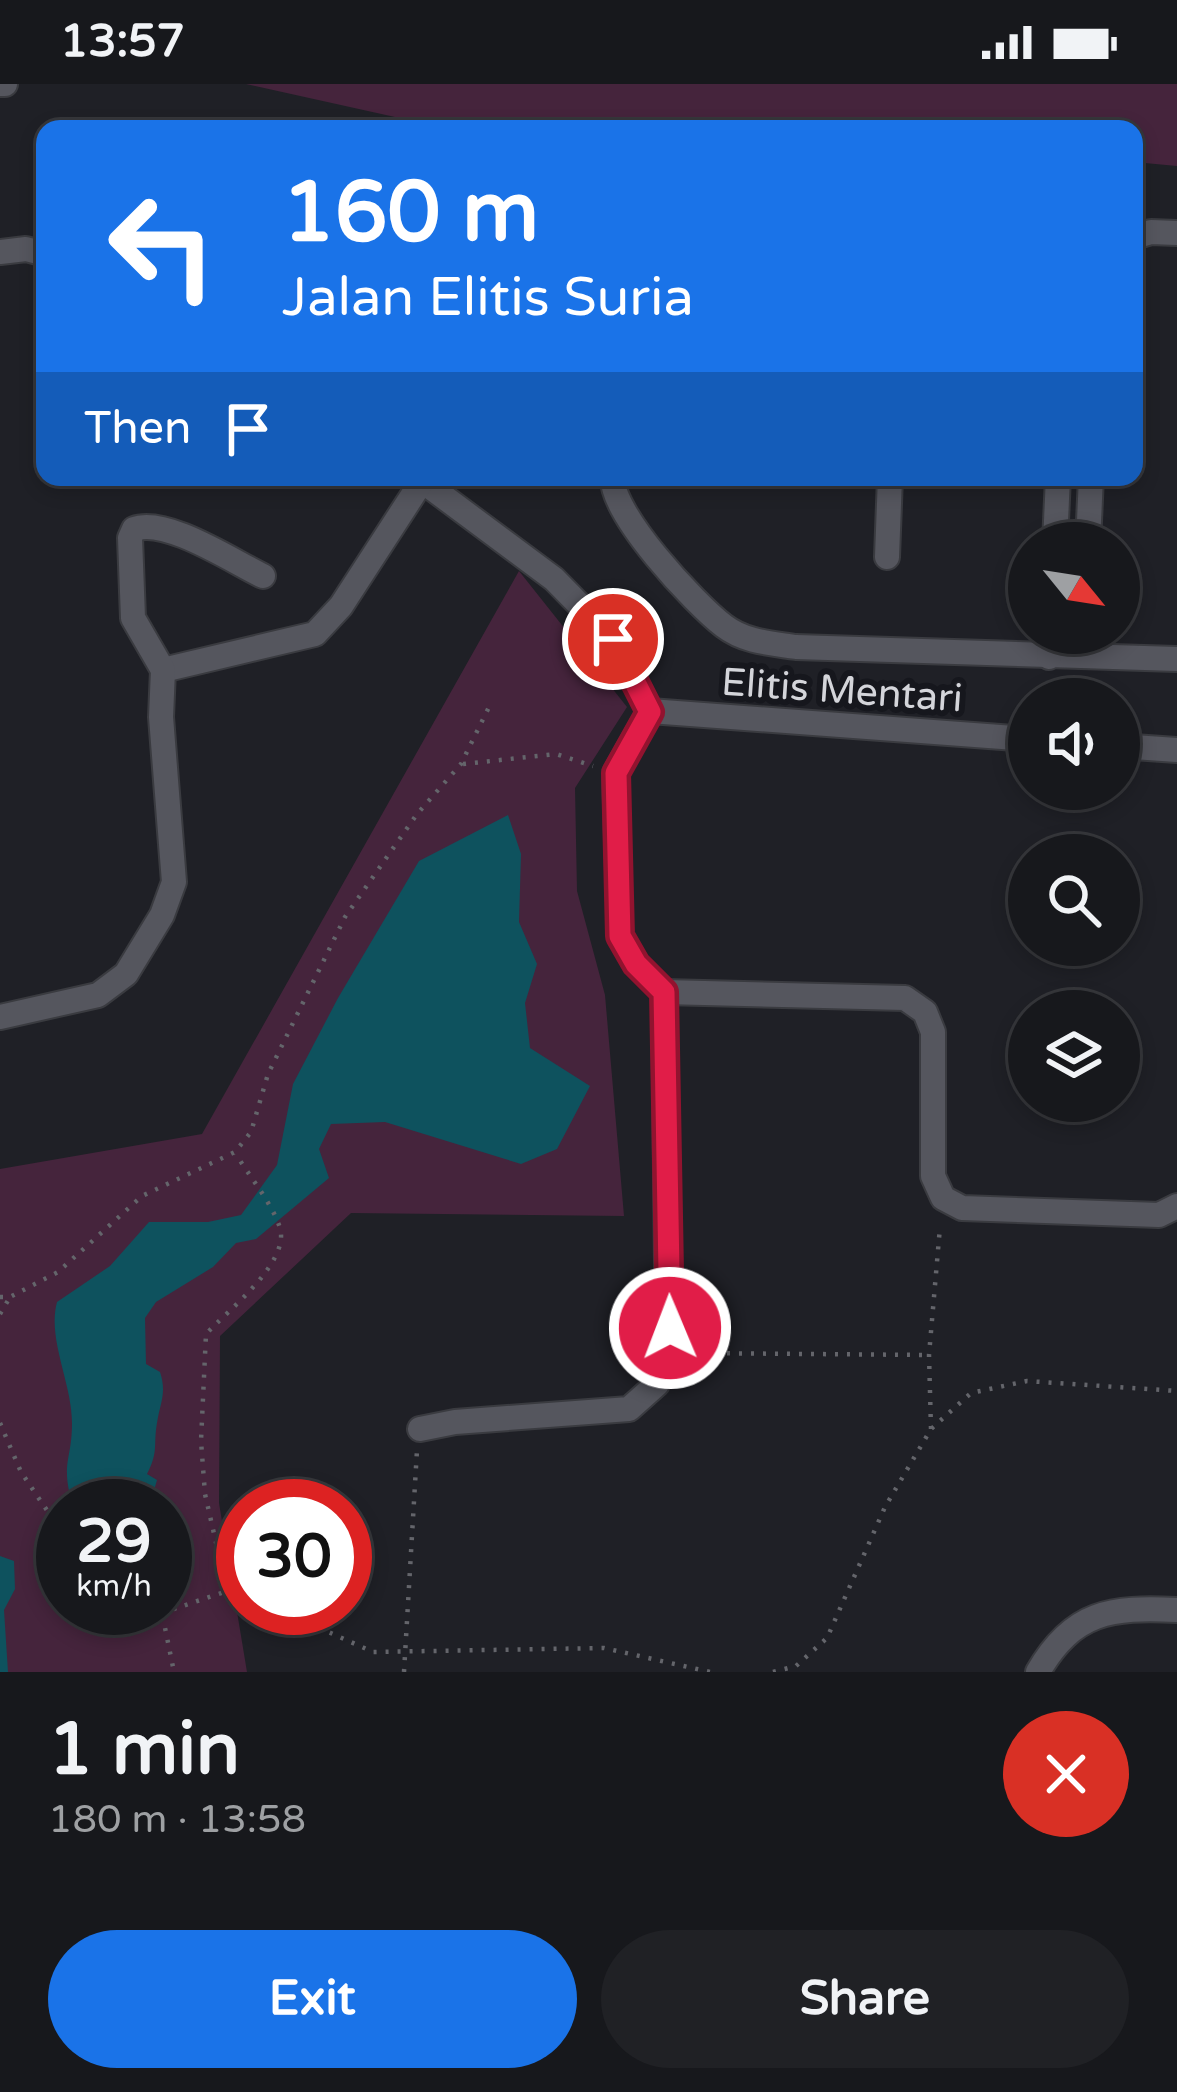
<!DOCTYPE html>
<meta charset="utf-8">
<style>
body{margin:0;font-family:"Varela Round",sans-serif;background:#202125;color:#f1f3f6;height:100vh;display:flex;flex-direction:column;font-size:45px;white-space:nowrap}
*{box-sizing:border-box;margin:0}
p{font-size:39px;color:#9ea0a3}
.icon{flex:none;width:66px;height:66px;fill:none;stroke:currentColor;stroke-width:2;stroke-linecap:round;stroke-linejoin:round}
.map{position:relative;height:1588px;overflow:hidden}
.details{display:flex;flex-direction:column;background:#17181c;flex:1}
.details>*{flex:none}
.hud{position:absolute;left:36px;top:36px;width:1107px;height:366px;border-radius:24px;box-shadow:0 6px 18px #0003,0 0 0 3px #36373b;background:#1a73e8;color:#fff;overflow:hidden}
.needle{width:78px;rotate:120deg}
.fabs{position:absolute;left:1008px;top:438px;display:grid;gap:24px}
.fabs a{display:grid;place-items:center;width:132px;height:132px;border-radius:50%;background:#17181c;box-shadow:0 6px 18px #0003,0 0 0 3px #36373b;font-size:60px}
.speed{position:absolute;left:36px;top:1395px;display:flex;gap:24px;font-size:60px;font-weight:700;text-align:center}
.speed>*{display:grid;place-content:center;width:156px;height:156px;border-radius:50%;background:#17181c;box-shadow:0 6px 18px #0003,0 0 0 3px #36373b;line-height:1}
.speed small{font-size:30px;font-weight:400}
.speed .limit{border:18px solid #d22;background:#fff;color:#111}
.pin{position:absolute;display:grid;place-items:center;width:102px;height:102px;color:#fff;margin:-51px;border:6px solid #fff;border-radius:50%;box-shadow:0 3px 12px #0007}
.me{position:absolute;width:132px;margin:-66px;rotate:359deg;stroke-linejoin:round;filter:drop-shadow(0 0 9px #0008)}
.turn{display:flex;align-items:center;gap:42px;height:252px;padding:0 48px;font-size:54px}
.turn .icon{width:156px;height:156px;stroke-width:2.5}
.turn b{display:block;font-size:84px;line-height:102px}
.then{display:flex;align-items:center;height:114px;padding:0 48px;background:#0003;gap:24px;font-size:45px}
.round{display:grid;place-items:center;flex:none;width:126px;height:126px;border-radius:63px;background:#202125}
.headline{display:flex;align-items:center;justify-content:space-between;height:204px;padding:0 48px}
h1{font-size:72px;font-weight:700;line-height:90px}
.cta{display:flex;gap:24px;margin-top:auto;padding:24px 48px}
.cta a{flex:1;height:138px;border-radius:72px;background:#1a73e8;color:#fff;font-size:48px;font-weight:700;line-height:138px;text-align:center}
.cta a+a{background:#202125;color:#f1f3f6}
.status{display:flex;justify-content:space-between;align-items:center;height:84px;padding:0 60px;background:#17181c;direction:ltr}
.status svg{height:33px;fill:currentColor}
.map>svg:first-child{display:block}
.green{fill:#45243c;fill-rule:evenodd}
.water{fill:#0e525e}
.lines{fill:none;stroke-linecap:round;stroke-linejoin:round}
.minor-casing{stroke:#3a3b40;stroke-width:28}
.path{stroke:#64656b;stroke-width:4.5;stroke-dasharray:3 9;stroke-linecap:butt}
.minor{stroke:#55565e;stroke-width:24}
.route-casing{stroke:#92132f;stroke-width:30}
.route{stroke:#e11d48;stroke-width:21}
.labels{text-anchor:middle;stroke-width:12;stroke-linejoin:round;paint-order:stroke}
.street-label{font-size:39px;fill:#d4d5da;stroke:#16171d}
</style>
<div class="status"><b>13:57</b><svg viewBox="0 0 49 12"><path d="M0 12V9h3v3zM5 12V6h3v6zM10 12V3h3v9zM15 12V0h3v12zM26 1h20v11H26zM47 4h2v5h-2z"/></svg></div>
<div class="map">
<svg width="1177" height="1588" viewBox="0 0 1177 1588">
<rect width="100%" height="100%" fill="#1f2026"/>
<g class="green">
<polygon points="246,0 1177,0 1177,82 1134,78 1134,45 770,45 675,36 422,39"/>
<path d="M519,487L627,623L575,704L577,807L605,911L624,1132L351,1129L220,1252L219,1419L247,1588H0V1085L202,1050ZM63,1422H165V1524H63Z"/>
</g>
<g class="water">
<path d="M508,731L521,770L519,838L537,880L525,919L530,964L590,1002L557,1065L521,1080L385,1038L331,1040L319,1065L329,1094L256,1155L236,1159L213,1183L156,1218L145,1234L146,1280L160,1288C167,1309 160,1319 157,1339C153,1362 159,1367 147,1390L157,1396L151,1417L156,1422H73C60,1379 72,1377 72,1339C72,1299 47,1255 57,1218L110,1182L149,1138H208L241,1131L277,1081L293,1000L338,914L419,777Z"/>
<polygon points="0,1472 14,1477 15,1505 4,1526 8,1588 0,1588"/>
</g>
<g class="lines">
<g class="minor-casing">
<g id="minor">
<polyline points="0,0 5,0"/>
<polyline points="1134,153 1151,148 1177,149"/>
<polyline points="0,168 26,165 45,170"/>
<polyline points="417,393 554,495 613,555 650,627"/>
<path d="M613,393C609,428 695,520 724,542C745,558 770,559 796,563L1177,575"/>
<polyline points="1055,459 1058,393"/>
<polyline points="1088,459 1091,393"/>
<polyline points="887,473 890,393"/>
<polyline points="1049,573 1050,549"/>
<polyline points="163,586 315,550 341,522 422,397"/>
<polyline points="650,627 1029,655"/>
<polyline points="1119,662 1177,666"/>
<polyline points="664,908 905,914 925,928 933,948 933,1092 943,1114 962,1124 1159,1131 1177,1122"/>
<path d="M0,933L98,911L126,890L162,831L174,798L161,633L163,586L133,534L130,454L134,445C166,433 232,477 263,492"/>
<polyline points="420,1345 455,1338 629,1325 657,1300 668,1269 664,908 636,880 620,852 615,689 650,627"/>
<path d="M1038,1588C1073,1527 1111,1523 1177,1526"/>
</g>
</g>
<g class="path">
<polyline points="463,680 556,670 593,682"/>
<polyline points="0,1213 10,1213 58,1188 142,1112 235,1068 251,1048 268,990 345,833 417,730 461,680 491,619"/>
<polyline points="0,1230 10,1213"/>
<polyline points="691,1269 929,1271"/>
<polyline points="0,1339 21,1388 63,1450"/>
<polyline points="931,1345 929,1271 940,1143"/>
<path d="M227,1507L205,1410L201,1357L206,1250C227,1227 290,1179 280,1144C272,1119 249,1092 236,1070"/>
<polyline points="155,1524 162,1529 174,1588"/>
<polyline points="275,1524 373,1568 604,1564 710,1588"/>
<polyline points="162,1529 227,1507 243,1511"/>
<polyline points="404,1588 417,1366"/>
<polyline points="773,1588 796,1582 827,1554 885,1423 931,1345 971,1309 1027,1297 1177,1307"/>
</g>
<use href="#minor" class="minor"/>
</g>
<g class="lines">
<g class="route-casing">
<polyline id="route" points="613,555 650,628 616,689 620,852 636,880 664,908 670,1244"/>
</g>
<use href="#route" class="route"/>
</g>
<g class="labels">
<g class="street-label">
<text transform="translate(842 605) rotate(4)" y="14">Elitis Mentari</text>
</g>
</g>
</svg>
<div class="fabs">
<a><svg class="needle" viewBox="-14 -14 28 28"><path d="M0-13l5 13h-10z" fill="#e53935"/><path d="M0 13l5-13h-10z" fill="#9ea0a3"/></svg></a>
<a><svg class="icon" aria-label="sound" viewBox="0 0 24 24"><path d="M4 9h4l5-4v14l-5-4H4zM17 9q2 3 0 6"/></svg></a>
<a><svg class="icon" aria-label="search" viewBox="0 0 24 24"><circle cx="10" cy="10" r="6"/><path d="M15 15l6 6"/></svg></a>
<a><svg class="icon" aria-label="layers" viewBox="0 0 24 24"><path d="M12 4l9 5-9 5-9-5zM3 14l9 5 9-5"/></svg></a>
</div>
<div class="speed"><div>29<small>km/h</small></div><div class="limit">30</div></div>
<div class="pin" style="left:613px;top:555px;background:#d93025"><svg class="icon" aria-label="arrive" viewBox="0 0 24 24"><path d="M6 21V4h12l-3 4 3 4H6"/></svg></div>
<svg class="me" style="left:670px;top:1244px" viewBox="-20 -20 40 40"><circle r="17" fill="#e11d48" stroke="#fff" stroke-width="3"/><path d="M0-11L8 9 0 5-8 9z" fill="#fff"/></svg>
<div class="hud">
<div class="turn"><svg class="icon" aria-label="left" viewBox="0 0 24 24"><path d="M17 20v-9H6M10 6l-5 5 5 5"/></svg><div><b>160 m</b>Jalan Elitis Suria</div></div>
<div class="then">Then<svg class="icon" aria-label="arrive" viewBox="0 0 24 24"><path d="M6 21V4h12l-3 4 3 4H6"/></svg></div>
</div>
</div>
<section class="details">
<div class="headline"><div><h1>1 min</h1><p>180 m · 13:58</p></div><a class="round" style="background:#d93025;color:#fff"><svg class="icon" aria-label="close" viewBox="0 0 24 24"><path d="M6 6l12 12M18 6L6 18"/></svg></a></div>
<div class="cta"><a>Exit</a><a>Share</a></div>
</section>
